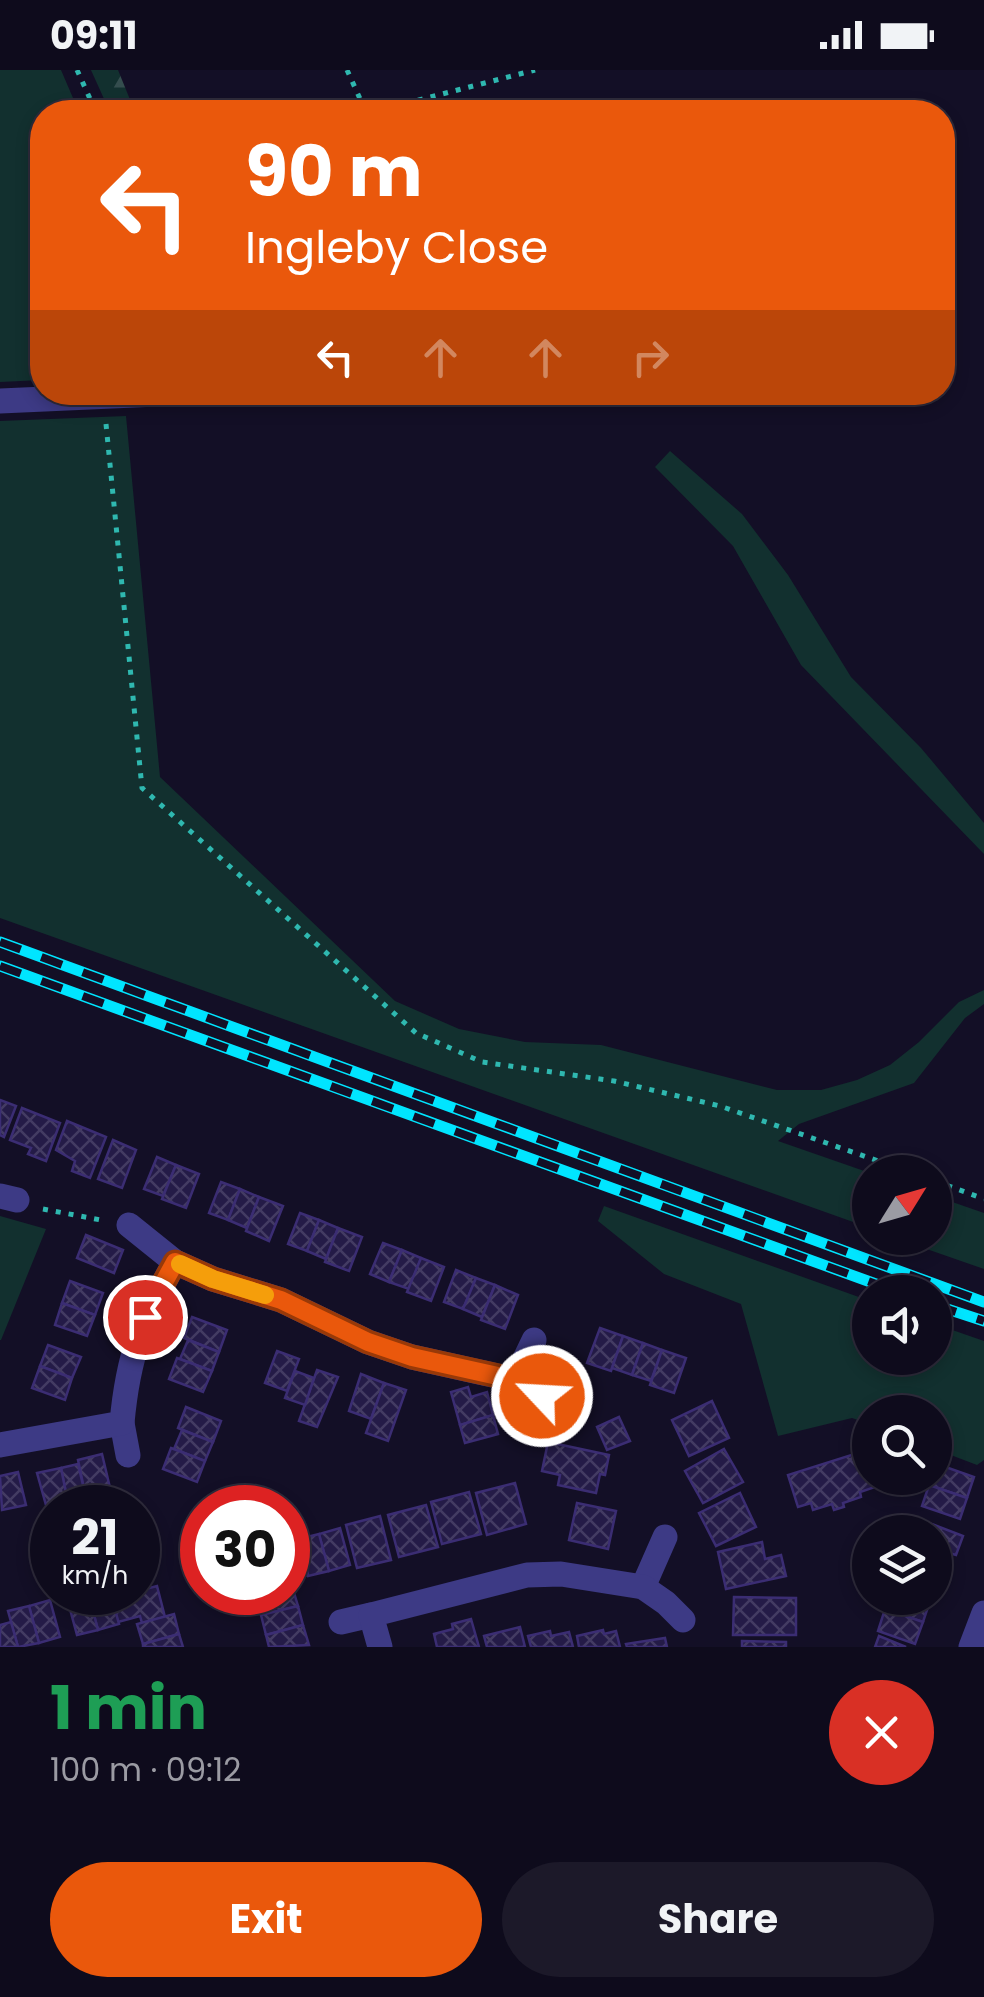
<!DOCTYPE html>
<meta charset="utf-8">
<style>
body{margin:0;font-family:Poppins,sans-serif;background:#1c1929;color:#f1f3f6;height:100vh;display:flex;flex-direction:column;font-size:38px;white-space:nowrap}
*{box-sizing:border-box;margin:0}
p{font-size:32px;color:#9b9ba3}
.icon{flex:none;width:55px;height:55px;fill:none;stroke:currentColor;stroke-width:2;stroke-linecap:round;stroke-linejoin:round}
.map{position:relative;height:1577px;overflow:hidden}
.panel{display:flex;flex-direction:column;background:#0e0b1c;flex:1}
.panel>*{flex:none}
.banner{position:absolute;left:30px;top:30px;width:925px;height:305px;border-radius:40px;box-shadow:0 5px 15px #0003,0 0 0 2px #2e2b3b;background:#ea580c;color:#fff;overflow:hidden}
.needle{width:65px;rotate:53deg}
.buttons{position:absolute;left:852px;top:1085px;display:grid;gap:20px}
.buttons a{display:grid;place-items:center;width:100px;height:100px;border-radius:50%;background:#0e0b1c;box-shadow:0 5px 15px #0003,0 0 0 2px #2e2b3b;font-size:50px}
.speed{position:absolute;left:30px;top:1415px;display:flex;gap:20px;font-size:50px;font-weight:700;text-align:center}
.speed>*{display:grid;place-content:center;width:130px;height:130px;border-radius:50%;background:#0e0b1c;box-shadow:0 5px 15px #0003,0 0 0 2px #2e2b3b;line-height:1}
.speed small{font-size:25px;font-weight:400}
.speed .limit{border:15px solid #d22;background:#fff;color:#111}
.pin{position:absolute;display:grid;place-items:center;width:85px;height:85px;color:#fff;margin:-42px;border:5px solid #fff;border-radius:50%;box-shadow:0 2px 10px #0007}
.me{position:absolute;width:110px;margin:-55px;rotate:295deg;stroke-linejoin:round;filter:drop-shadow(0 0 8px #0008)}
.turn{display:flex;align-items:center;gap:35px;height:210px;padding:0 50px;font-size:45px}
.turn .icon{width:130px;height:130px;stroke-width:2.5}
.turn b{display:block;font-size:70px;line-height:85px}
.lanes{display:flex;align-items:center;height:95px;padding:0 50px;background:#0003;justify-content:center;gap:50px;direction:ltr}
.lanes .off{opacity:.35}
.round{display:grid;place-items:center;flex:none;width:105px;height:105px;border-radius:52px;background:#1c1929}
.overview{display:flex;align-items:center;justify-content:space-between;height:170px;padding:0 50px}
h1{font-size:60px;font-weight:700;line-height:75px;color:#1e9e55}
.primary-button{display:flex;gap:20px;margin-top:auto;padding:20px 50px}
.primary-button a{flex:1;height:115px;border-radius:60px;background:#ea580c;color:#fff;font-size:40px;font-weight:700;line-height:115px;text-align:center}
.primary-button a+a{background:#1c1929;color:#f1f3f6}
.status{display:flex;justify-content:space-between;align-items:center;height:70px;padding:0 50px;background:#0e0b1c;direction:ltr}
.status svg{height:28px;fill:currentColor}
.map>svg:first-child{display:block}
.green{fill:#12302f}
.forest{fill:url(#forest-firs)}
.building{fill:url(#building-cross-hatch);stroke:#3b2d73;stroke-width:2.5}
.lines{fill:none;stroke-linecap:round;stroke-linejoin:round}
.path{stroke:#2fb8b0;stroke-width:5;stroke-dasharray:5 8;stroke-linecap:butt}
.minor{stroke:#3d3a85;stroke-width:25}
.rail-casing{stroke:#00e5ff;stroke-width:11}
.rail{stroke:#130f26;stroke-width:8;stroke-dasharray:22;stroke-linecap:butt}
.route-casing{stroke:#983908;stroke-width:25}
.route{stroke:#ea580c;stroke-width:18}
.slow{stroke:#f59e0b;stroke-width:18}
</style>
<div class="status"><b>09:11</b><svg viewBox="0 0 49 12"><path d="M0 12V9h3v3zM5 12V6h3v6zM10 12V3h3v9zM15 12V0h3v12zM26 1h20v11H26zM47 4h2v5h-2z"/></svg></div>
<div class="map">
<svg width="984" height="1577" viewBox="0 0 984 1577">
<defs>
<pattern id="forest-firs" width="22" height="20" patternUnits="userSpaceOnUse" patternTransform="scale(2.5)"><rect width="22" height="20" fill="#12302f"/><path d="M5 1l3.5 6h-7zM16 11l3.5 6h-7z" fill="#344d4e"/></pattern>
<pattern id="building-cross-hatch" width="8" height="8" patternUnits="userSpaceOnUse" patternTransform="scale(2.5)"><rect width="8" height="8" fill="#241b47"/><path d="M0 0l8 8M0 8l8-8" fill="none" stroke="#433b63"/></pattern>
</defs>
<rect width="100%" height="100%" fill="#130f26"/>
<g class="green">
<polygon points="0,0 61,0 79,42 42,42 42,310 0,312"/>
<polygon points="126,346 160,707 395,931 459,959 525,972 601,975 777,1020 821,1020 857,1010 890,995 919,972 959,932 984,920 984,934 965,948 914,1013 799,1054 778,1071 870,1103 870,1158 0,848 0,351"/>
<polygon points="670,381 742,444 788,505 851,607 921,678 984,753 984,784 801,595 733,476 655,397"/>
<polygon points="935,1126 984,1143 984,1199 895,1168 935,1168"/>
<polygon points="604,1136 870,1231 870,1288 935,1288 935,1254 984,1271 984,1390 977,1395 935,1379 935,1342 870,1342 870,1354 852,1348 778,1366 741,1234 664,1204 598,1151"/>
<polygon points="0,1146 46,1159 1,1270 0,1270"/>
</g>
<polygon class="forest" points="91,0 118,0 135,42 110,42"/>
<g class="building">
<polygon points="0,1030 16,1036 4,1067 0,1065"/>
<polygon points="22,1038 60,1053 46,1091 28,1084 31,1078 10,1070"/>
<polygon points="67,1051 106,1067 90,1108 72,1101 75,1091 56,1080"/>
<polygon points="113,1070 136,1080 122,1118 98,1109"/>
<polygon points="157,1087 176,1095 163,1126 144,1119"/>
<polygon points="176,1095 199,1104 186,1138 162,1129"/>
<polygon points="221,1112 240,1119 228,1150 209,1143"/>
<polygon points="240,1119 259,1127 247,1158 228,1150"/>
<polygon points="259,1127 283,1136 269,1171 246,1161"/>
<polygon points="300,1143 319,1150 307,1181 288,1174"/>
<polygon points="319,1150 338,1158 326,1189 307,1181"/>
<polygon points="338,1158 362,1167 349,1201 325,1192"/>
<polygon points="86,1165 123,1180 114,1203 77,1188"/>
<polygon points="383,1173 402,1180 389,1212 370,1204"/>
<polygon points="402,1180 421,1188 409,1219 389,1212"/>
<polygon points="421,1188 444,1197 431,1231 407,1222"/>
<polygon points="456,1200 476,1208 463,1239 444,1232"/>
<polygon points="476,1208 495,1215 482,1247 463,1239"/>
<polygon points="70,1211 103,1223 95,1245 62,1233"/>
<polygon points="495,1215 518,1225 505,1259 481,1250"/>
<polygon points="62,1233 95,1245 87,1266 55,1255"/>
<polygon points="192,1247 227,1260 219,1282 184,1268"/>
<polygon points="600,1258 623,1266 611,1301 587,1293"/>
<polygon points="623,1266 643,1273 632,1305 612,1298"/>
<polygon points="188,1270 219,1282 212,1301 180,1289"/>
<polygon points="643,1273 662,1280 651,1311 632,1305"/>
<polygon points="48,1275 81,1287 72,1308 40,1296"/>
<polygon points="662,1280 686,1288 674,1323 650,1315"/>
<polygon points="277,1281 299,1289 287,1321 265,1313"/>
<polygon points="177,1288 212,1301 203,1322 169,1309"/>
<polygon points="40,1296 72,1308 65,1330 32,1318"/>
<polygon points="317,1300 338,1307 317,1357 299,1351"/>
<polygon points="295,1301 314,1308 305,1335 285,1328"/>
<polygon points="361,1304 384,1313 371,1349 349,1341"/>
<polygon points="384,1313 406,1320 388,1371 366,1363"/>
<polygon points="468,1317 471,1327 487,1322 493,1345 460,1355 451,1322"/>
<polygon points="712,1331 729,1368 689,1386 672,1350"/>
<polygon points="186,1337 221,1351 213,1372 178,1358"/>
<polygon points="493,1345 498,1364 465,1373 460,1355"/>
<polygon points="619,1347 630,1371 607,1380 597,1357"/>
<polygon points="182,1360 213,1372 205,1391 174,1379"/>
<polygon points="548,1372 609,1385 605,1405 600,1404 596,1423 558,1415 560,1405 542,1401"/>
<polygon points="171,1378 205,1391 197,1412 163,1399"/>
<polygon points="724,1379 743,1412 703,1433 685,1401"/>
<polygon points="864,1381 875,1417 860,1422 861,1427 843,1433 844,1437 834,1440 832,1434 813,1440 811,1433 798,1437 788,1405"/>
<polygon points="102,1384 111,1422 86,1428 78,1390"/>
<polygon points="78,1394 86,1428 88,1438 69,1438 61,1398"/>
<polygon points="937,1394 974,1407 967,1428 929,1415 935,1408"/>
<polygon points="61,1398 69,1438 52,1438 51,1453 37,1403"/>
<polygon points="18,1402 26,1435 2,1440 0,1406"/>
<polygon points="515,1413 526,1454 487,1465 476,1423"/>
<polygon points="929,1415 967,1428 960,1449 922,1436"/>
<polygon points="469,1422 481,1464 442,1474 431,1432"/>
<polygon points="740,1423 756,1457 716,1476 699,1443"/>
<polygon points="577,1433 616,1441 608,1479 569,1470"/>
<polygon points="426,1435 438,1477 399,1487 388,1445"/>
<polygon points="380,1446 391,1490 357,1498 346,1455"/>
<polygon points="924,1451 963,1466 956,1485 949,1483 943,1499 935,1496 935,1462 919,1462"/>
<polygon points="340,1458 350,1495 329,1501 319,1464"/>
<polygon points="319,1464 329,1501 308,1506 299,1469"/>
<polygon points="762,1472 765,1489 781,1485 786,1506 726,1519 718,1482"/>
<polygon points="302,1480 308,1505 288,1510 288,1484"/>
<polygon points="157,1516 165,1547 142,1553 140,1546 118,1552 111,1528"/>
<polygon points="292,1516 298,1536 261,1545 256,1525 288,1522 288,1517"/>
<polygon points="88,1522 110,1522 119,1554 98,1560"/>
<polygon points="88,1522 98,1560 77,1565 67,1528"/>
<polygon points="734,1527 796,1528 796,1565 733,1565"/>
<polygon points="889,1528 920,1528 930,1531 923,1552 885,1539"/>
<polygon points="50,1530 60,1567 39,1573 29,1536"/>
<polygon points="29,1536 39,1573 18,1577 8,1541"/>
<polygon points="298,1536 303,1555 266,1565 261,1545"/>
<polygon points="885,1539 923,1552 915,1574 878,1561"/>
<polygon points="174,1544 179,1564 143,1574 137,1554"/>
<polygon points="471,1549 479,1577 437,1577 434,1564 453,1559 452,1554"/>
<polygon points="11,1552 18,1577 0,1577 0,1555"/>
<polygon points="303,1555 309,1575 269,1577 266,1565"/>
<polygon points="520,1557 525,1577 487,1577 484,1566"/>
<polygon points="603,1560 604,1564 616,1561 620,1577 579,1577 577,1566"/>
<polygon points="550,1561 551,1566 569,1562 573,1577 531,1577 528,1566"/>
<polygon points="179,1564 183,1577 143,1577 143,1574"/>
<polygon points="879,1566 906,1577 875,1577"/>
<polygon points="665,1568 667,1577 627,1577 626,1574"/>
<polygon points="742,1571 786,1572 786,1577 742,1577"/>
</g>
<g class="lines">
<g class="path">
<polyline points="77,0 96,42"/>
<polyline points="347,0 366,42"/>
<polyline points="381,42 388,38 535,0"/>
<polyline points="106,354 142,718 416,963 482,992 614,1011 720,1036 910,1102"/>
<polyline points="935,1111 984,1129"/>
<polyline points="43,1139 106,1151"/>
</g>
<g class="minor">
<polyline points="0,331 157,324"/>
<polyline points="0,1126 17,1130"/>
<polyline points="129,1155 175,1192 213,1209 281,1230 368,1272 412,1287 515,1310 542,1326"/>
<polyline points="515,1310 534,1270"/>
<polyline points="122,1353 128,1385"/>
<path d="M0,1375L122,1353C128,1285 142,1251 175,1192"/>
<polyline points="643,1517 665,1467"/>
<polyline points="341,1552 371,1545"/>
<polyline points="380,1577 371,1545 527,1505 561,1504 643,1517 666,1533 683,1550"/>
<polyline points="971,1577 984,1543"/>
</g>
<g class="rail-casing">
<g id="rail">
<polyline points="0,872 984,1232"/>
<polyline points="0,896 898,1222"/>
<polyline points="935,1235 984,1251"/>
</g>
</g>
<use href="#rail" class="rail"/>
</g>
<g class="lines">
<g class="route-casing">
<polyline id="route" points="145,1247 175,1192 213,1209 281,1230 368,1272 412,1287 516,1310 542,1326"/>
</g>
<use href="#route" class="route"/>
<polyline class="slow" points="180,1194 213,1209 265,1225"/>
</g>
</svg>
<div class="buttons">
<a><svg class="needle" viewBox="-14 -14 28 28"><path d="M0-13l5 13h-10z" fill="#e53935"/><path d="M0 13l5-13h-10z" fill="#9b9ba3"/></svg></a>
<a><svg class="icon" aria-label="sound" viewBox="0 0 24 24"><path d="M4 9h4l5-4v14l-5-4H4zM17 9q2 3 0 6"/></svg></a>
<a><svg class="icon" aria-label="search" viewBox="0 0 24 24"><circle cx="10" cy="10" r="6"/><path d="M15 15l6 6"/></svg></a>
<a><svg class="icon" aria-label="layers" viewBox="0 0 24 24"><path d="M12 4l9 5-9 5-9-5zM3 14l9 5 9-5"/></svg></a>
</div>
<div class="speed"><div>21<small>km/h</small></div><div class="limit">30</div></div>
<div class="pin" style="left:145px;top:1247px;background:#d93025"><svg class="icon" aria-label="arrive" viewBox="0 0 24 24"><path d="M6 21V4h12l-3 4 3 4H6"/></svg></div>
<svg class="me" style="left:542px;top:1326px" viewBox="-20 -20 40 40"><circle r="17" fill="#ea580c" stroke="#fff" stroke-width="3"/><path d="M0-11L8 9 0 5-8 9z" fill="#fff"/></svg>
<div class="banner">
<div class="turn"><svg class="icon" aria-label="left" viewBox="0 0 24 24"><path d="M17 20v-9H6M10 6l-5 5 5 5"/></svg><div><b>90 m</b>Ingleby Close</div></div>
<div class="lanes"><svg class="icon" aria-label="left" viewBox="0 0 24 24"><path d="M17 20v-9H6M10 6l-5 5 5 5"/></svg><svg class="icon off" aria-label="ahead" viewBox="0 0 24 24"><path d="M12 20V5M6 11l6-6 6 6"/></svg><svg class="icon off" aria-label="ahead" viewBox="0 0 24 24"><path d="M12 20V5M6 11l6-6 6 6"/></svg><svg class="icon off" aria-label="right" viewBox="0 0 24 24"><path d="M7 20v-9h11M14 6l5 5-5 5"/></svg></div>
</div>
</div>
<section class="panel">
<div class="overview"><div><h1>1 min</h1><p>100 m · 09:12</p></div><a class="round" style="background:#d93025;color:#fff"><svg class="icon" aria-label="close" viewBox="0 0 24 24"><path d="M6 6l12 12M18 6L6 18"/></svg></a></div>
<div class="primary-button"><a>Exit</a><a>Share</a></div>
</section>
